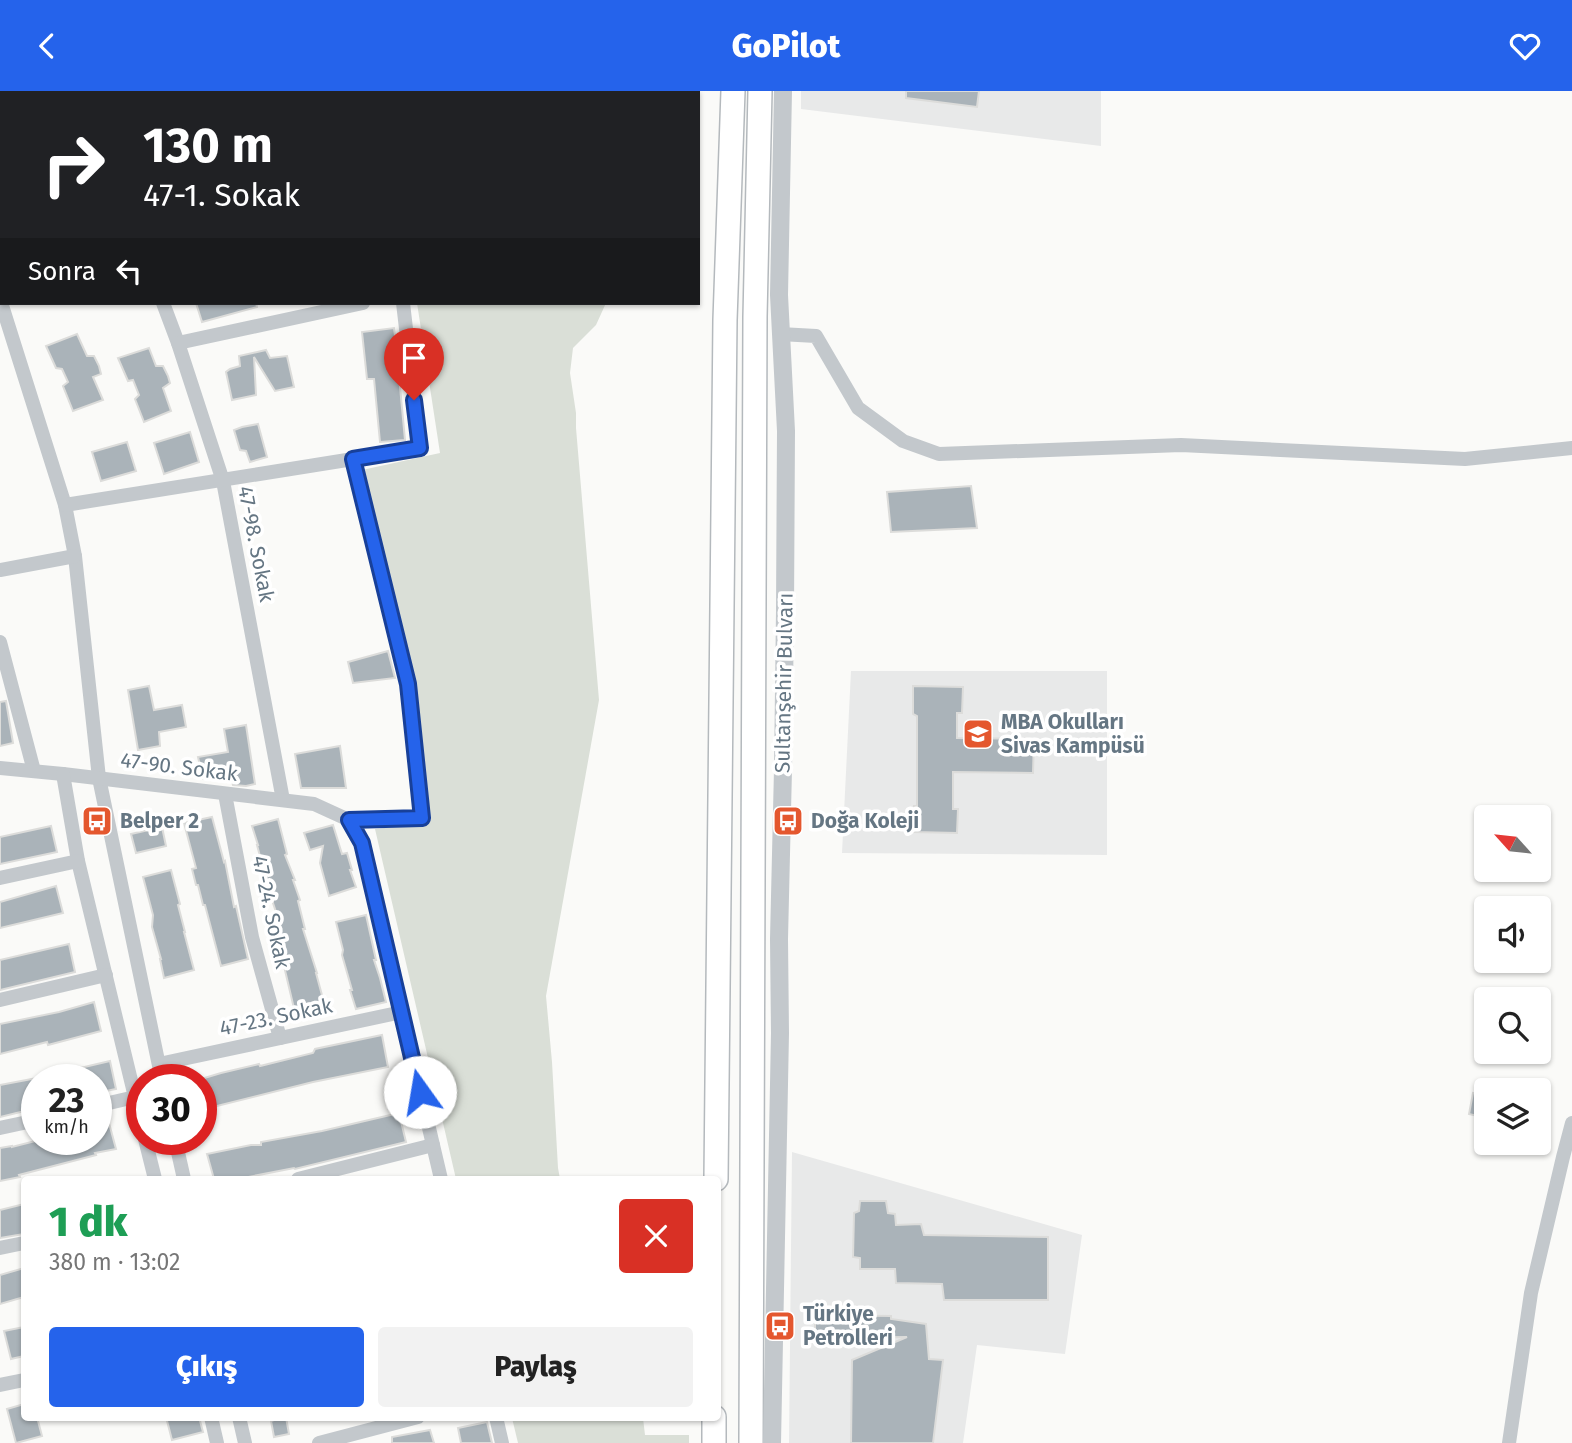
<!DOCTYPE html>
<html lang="tr">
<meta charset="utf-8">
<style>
body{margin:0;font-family:"Fira Sans",sans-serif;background:#f2f2f2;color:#222;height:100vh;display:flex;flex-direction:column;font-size:26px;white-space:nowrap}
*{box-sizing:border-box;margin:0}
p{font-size:23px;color:#767676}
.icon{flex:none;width:38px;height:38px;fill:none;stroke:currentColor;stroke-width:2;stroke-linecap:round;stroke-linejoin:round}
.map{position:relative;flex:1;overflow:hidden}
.drawer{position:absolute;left:21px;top:1085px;width:700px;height:245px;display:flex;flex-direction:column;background:#fff;border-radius:7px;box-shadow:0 2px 5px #0004}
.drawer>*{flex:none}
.banner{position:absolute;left:0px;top:0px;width:700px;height:214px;box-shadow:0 2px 5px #0004;background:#202124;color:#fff;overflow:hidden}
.needle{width:46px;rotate:297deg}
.fabs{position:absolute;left:1474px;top:714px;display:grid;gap:14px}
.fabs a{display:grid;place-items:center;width:77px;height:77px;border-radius:7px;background:#fff;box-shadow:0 2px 5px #0004;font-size:35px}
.speed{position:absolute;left:21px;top:973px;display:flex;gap:14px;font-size:35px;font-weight:700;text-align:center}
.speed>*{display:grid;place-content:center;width:91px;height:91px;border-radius:50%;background:#fff;box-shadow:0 2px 5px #0004;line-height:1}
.speed small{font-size:18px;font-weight:400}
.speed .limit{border:10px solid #d22;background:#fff;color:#111}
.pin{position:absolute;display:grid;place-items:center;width:60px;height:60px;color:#fff;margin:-72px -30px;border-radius:50% 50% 50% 0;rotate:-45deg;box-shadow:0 0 7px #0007}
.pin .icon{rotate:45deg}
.me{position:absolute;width:77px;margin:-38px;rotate:347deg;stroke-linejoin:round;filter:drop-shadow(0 0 5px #0008)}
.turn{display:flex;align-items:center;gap:24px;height:147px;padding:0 28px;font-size:32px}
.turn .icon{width:91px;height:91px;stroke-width:2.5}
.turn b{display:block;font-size:49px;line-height:60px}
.then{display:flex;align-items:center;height:66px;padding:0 28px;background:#0003;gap:14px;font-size:26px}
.round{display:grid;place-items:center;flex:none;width:74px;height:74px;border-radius:7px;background:#f2f2f2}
.headline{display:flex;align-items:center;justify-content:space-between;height:119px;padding:0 28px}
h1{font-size:42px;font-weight:800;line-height:52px;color:#1e9e55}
.primary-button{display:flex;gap:14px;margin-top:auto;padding:14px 28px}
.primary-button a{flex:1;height:80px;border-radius:7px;background:#2563eb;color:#fff;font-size:28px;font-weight:800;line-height:80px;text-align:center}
.primary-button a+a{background:#f2f2f2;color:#222}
header{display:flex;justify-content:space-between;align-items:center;height:91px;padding:0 28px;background:#2563eb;color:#fff;font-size:32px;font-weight:800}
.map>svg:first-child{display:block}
.built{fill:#e8e9e9}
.green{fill:#dadfd7}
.building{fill:#aab3b9;stroke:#dcdcda;stroke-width:2}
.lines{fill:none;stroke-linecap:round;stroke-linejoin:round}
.trunk-casing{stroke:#b4b9bd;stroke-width:26}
.minor{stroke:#c3c8cc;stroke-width:14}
.tertiary{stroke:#c3c8cc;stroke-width:18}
.trunk{stroke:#fff;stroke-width:23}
.route-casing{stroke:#184099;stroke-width:18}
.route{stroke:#2563eb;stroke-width:12}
.labels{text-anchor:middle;stroke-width:7;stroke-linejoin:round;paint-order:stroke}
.street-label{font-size:21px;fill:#657683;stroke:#fff}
.poi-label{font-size:21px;font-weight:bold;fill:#657683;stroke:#fff;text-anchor:start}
</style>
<header><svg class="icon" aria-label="back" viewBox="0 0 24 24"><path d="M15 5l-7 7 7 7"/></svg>GoPilot<svg class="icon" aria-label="heart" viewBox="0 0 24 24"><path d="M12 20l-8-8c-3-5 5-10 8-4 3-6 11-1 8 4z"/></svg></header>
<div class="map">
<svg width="1572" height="1352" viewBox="0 0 1572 1352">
<rect width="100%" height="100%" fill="#fafaf8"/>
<g class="built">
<polygon points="0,0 108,0 109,2 2,2 2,106 0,106"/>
<polygon points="801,0 1101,0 1101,55 801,18"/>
<polygon points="851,580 1107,580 1107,764 842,762"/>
<polygon points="792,1061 1082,1144 1065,1263 977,1254 963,1352 789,1352"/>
</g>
<g class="green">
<polygon points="117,0 603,0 603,2 118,2"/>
<polygon points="417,212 606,212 596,234 573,257 570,282 576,322 576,337 599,609 546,905 552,971 558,1077 560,1088 456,1088 375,738 428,732 416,593 362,379 440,362"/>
<polygon points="512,1327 643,1327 645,1344 689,1344 689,1352 518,1352"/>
</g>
<g class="building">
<polygon points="906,0 979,0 977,16 906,7"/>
<polygon points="196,212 256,212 257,216 202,231"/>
<polygon points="394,237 400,285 399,285 405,349 380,351 374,288 367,288 362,241"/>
<polygon points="77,243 87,265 94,265 99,275 101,283 93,286 103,309 73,320 63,295 68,291 62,278 56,277 46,255"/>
<polygon points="149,257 156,275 163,275 168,285 170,292 163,297 171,320 144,331 135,308 139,304 133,289 128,290 118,267"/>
<polygon points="266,259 270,267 287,265 294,296 275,300 254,266 256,304 232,309 226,281 230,278 240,275 239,265"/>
<polygon points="258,333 267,366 250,371 246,360 240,359 234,339 242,336"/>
<polygon points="190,341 199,371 164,383 154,352"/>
<polygon points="127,351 136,380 101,390 92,361"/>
<polygon points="971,395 977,437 891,441 887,401"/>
<polygon points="388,560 395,587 353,592 348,571"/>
<polygon points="149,595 154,619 182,614 186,636 159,641 160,655 138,659 128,599"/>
<polygon points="913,595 963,596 962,622 957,622 957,647 1034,648 1033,682 953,681 953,718 958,718 957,742 914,741 914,715 917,715 917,625 913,623"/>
<polygon points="6,610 13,652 0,655 0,611"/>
<polygon points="246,634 255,693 246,695 233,694 230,684 203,688 198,666 228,661 224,638"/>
<polygon points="340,655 346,697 301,697 295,663"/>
<polygon points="212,726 224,771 225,770 234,816 236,815 248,868 221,875 205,814 203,814 198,794 196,794 192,778 196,777 184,732"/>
<polygon points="278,728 287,763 285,764 295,789 293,789 300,809 298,810 305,838 303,838 317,882 316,882 326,919 296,926 284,875 287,869 276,828 278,827 265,788 264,768 261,769 257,754 258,754 252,735"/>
<polygon points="333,734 342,763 347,762 352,779 350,779 356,796 329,805 320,772 323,755 310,759 304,742"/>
<polygon points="51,735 57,761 0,773 0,746"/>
<polygon points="162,736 166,755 136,762 131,743"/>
<polygon points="171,779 180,813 178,814 185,841 184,841 194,879 164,887 160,868 161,868 152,836 153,824 143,786"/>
<polygon points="56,795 63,822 0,837 0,811"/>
<polygon points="366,824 376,869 374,869 380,887 386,911 356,918 350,899 352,899 342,864 343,859 336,831"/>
<polygon points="69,853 75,881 0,899 0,869"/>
<polygon points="94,911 101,940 48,954 47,951 0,963 0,933 59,921"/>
<polygon points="382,944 388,976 313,991 201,1019 201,988 221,982 259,973 260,975 313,962 315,958"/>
<polygon points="110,970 116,998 96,1002 96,989 50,989 50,984"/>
<polygon points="37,987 37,1017 0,1026 0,994"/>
<polygon points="1473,1002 1486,1005 1486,1027 1469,1023"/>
<polygon points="399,1022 406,1051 295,1078 294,1077 238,1088 214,1088 207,1063 251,1054 261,1054 261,1051 322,1040"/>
<polygon points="109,1032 116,1058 95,1062 96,1064 19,1084 20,1086 0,1090 0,1057 12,1055 12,1056 43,1048 96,1048 96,1035"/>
<polygon points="860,1110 886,1110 888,1122 895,1123 896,1134 921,1133 924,1144 1048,1146 1048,1209 944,1209 942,1193 896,1192 895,1178 860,1178 860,1167 853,1166 854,1122 859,1120"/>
<polygon points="24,1113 24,1143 0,1147 0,1119"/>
<polygon points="24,1177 24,1206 0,1213 0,1184"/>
<polygon points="815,1224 891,1225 891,1228 926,1233 929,1268 943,1269 933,1352 851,1352 852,1269 907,1246 815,1247"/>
<polygon points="24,1236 24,1265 11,1268 4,1240"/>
<polygon points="24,1313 24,1326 37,1326 42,1345 16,1352 7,1318"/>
<polygon points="166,1326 199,1326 203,1341 172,1349"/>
<polygon points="283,1326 286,1326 289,1343 274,1346 271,1330"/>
<polygon points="487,1331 492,1352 461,1352 458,1337"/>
<polygon points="430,1339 434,1352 392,1352 392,1346"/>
</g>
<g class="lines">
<g class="trunk-casing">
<g id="trunk">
<polyline points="716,1088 725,229 733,0"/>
<polyline points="714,1352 714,1326"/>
<polyline points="751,1352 755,226 760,0"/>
</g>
</g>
<g class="minor">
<polyline points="0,125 2,124"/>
<polyline points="0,208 65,414 75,465 99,687 162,989"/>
<polyline points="163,212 178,252 223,390 283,709"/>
<polyline points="403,212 420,357 353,368 408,593 422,727 349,729 362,752 441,1088"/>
<polyline points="780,243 816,245 858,317 903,350 939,363 1181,354 1465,368 1572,357"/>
<polyline points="178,252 363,212"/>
<polyline points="65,414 353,368"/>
<polyline points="0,479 75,465"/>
<polyline points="0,551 34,680"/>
<polyline points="0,677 63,683 314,713 349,729"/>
<polyline points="63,683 78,770 142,1035"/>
<polyline points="225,703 252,846 280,947"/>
<polyline points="0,787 78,770"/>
<polyline points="0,909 106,884"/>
<polyline points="159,973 402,921"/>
<polyline points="96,1015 135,1006"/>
<polyline points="0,1037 37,1029"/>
<polyline points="145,1048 155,1088"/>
<polyline points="175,1048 184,1088"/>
<polyline points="298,1088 433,1054"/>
<polyline points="0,1157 24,1152"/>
<polyline points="0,1294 24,1289"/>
<polyline points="211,1326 217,1352"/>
<polyline points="239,1326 245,1352"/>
<polyline points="496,1326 502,1352"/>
<polyline points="319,1352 418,1326"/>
<polyline points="1509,1352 1531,1202 1563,1066 1572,1032"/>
</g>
<polyline class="tertiary" points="772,1352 780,942 779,848 783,678 785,520 786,340 779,204 783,0"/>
<use href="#trunk" class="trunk"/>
</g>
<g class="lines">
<g class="route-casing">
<polyline id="route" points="414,309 420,357 353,368 408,593 422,727 349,729 362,752 420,1001"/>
</g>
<use href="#route" class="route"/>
</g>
<defs>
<g id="school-square" transform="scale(1.575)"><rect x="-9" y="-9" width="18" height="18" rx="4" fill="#e4572e" stroke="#fff"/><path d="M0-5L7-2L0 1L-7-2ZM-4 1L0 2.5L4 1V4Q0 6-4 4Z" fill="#fff"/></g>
<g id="bus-square" transform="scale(1.575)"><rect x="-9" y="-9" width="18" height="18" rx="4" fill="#e4572e" stroke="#fff"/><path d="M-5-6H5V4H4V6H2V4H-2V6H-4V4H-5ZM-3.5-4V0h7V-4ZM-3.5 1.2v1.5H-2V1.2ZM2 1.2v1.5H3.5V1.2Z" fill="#fff"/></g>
</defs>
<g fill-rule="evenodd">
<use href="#school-square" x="978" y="643"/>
<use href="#bus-square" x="97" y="730"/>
<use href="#bus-square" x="788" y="730"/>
<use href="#bus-square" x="780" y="1235"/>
</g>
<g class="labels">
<g class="street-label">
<text transform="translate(256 453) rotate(79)" y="7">47-98. Sokak</text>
<text transform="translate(784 592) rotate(-89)" y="7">Sultanşehir Bulvarı</text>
<text transform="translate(179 676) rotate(7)" y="7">47-90. Sokak</text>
<text transform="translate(271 821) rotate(78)" y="7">47-24. Sokak</text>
<text transform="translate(276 926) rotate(-12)" y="7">47-23. Sokak</text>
</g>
<g class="poi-label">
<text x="1001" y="638">MBA Okulları<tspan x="1001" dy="24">Sivas Kampüsü</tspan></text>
<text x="120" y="737">Belper 2</text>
<text x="811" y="737">Doğa Koleji</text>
<text x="803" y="1230">Türkiye<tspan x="803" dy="24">Petrolleri</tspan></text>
</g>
</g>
</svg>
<div class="fabs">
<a><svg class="needle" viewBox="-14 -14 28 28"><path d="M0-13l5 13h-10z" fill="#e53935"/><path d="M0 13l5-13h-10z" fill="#767676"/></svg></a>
<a><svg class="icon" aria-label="sound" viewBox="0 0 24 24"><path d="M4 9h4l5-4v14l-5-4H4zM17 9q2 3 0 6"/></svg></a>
<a><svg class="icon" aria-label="search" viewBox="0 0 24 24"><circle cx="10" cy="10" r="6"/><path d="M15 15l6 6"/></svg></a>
<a><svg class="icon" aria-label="layers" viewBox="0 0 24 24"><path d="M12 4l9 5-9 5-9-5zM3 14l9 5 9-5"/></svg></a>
</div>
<div class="speed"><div>23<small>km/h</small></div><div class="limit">30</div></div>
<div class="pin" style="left:414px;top:309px;background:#d93025"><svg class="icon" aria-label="arrive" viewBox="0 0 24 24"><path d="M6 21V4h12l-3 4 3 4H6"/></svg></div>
<svg class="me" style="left:420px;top:1001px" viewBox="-20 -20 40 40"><circle r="19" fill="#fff"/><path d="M0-13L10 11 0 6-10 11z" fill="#2563eb"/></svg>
<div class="banner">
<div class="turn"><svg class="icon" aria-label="right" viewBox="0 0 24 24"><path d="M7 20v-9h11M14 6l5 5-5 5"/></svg><div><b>130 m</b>47-1. Sokak</div></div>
<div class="then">Sonra<svg class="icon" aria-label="left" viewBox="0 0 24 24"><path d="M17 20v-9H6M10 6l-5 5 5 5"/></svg></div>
</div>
<section class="drawer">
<div class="headline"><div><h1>1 dk</h1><p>380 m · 13:02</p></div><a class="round" style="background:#d93025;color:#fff"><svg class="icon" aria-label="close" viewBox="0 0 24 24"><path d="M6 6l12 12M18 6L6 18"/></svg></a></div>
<div class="primary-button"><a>Çıkış</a><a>Paylaş</a></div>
</section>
</div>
